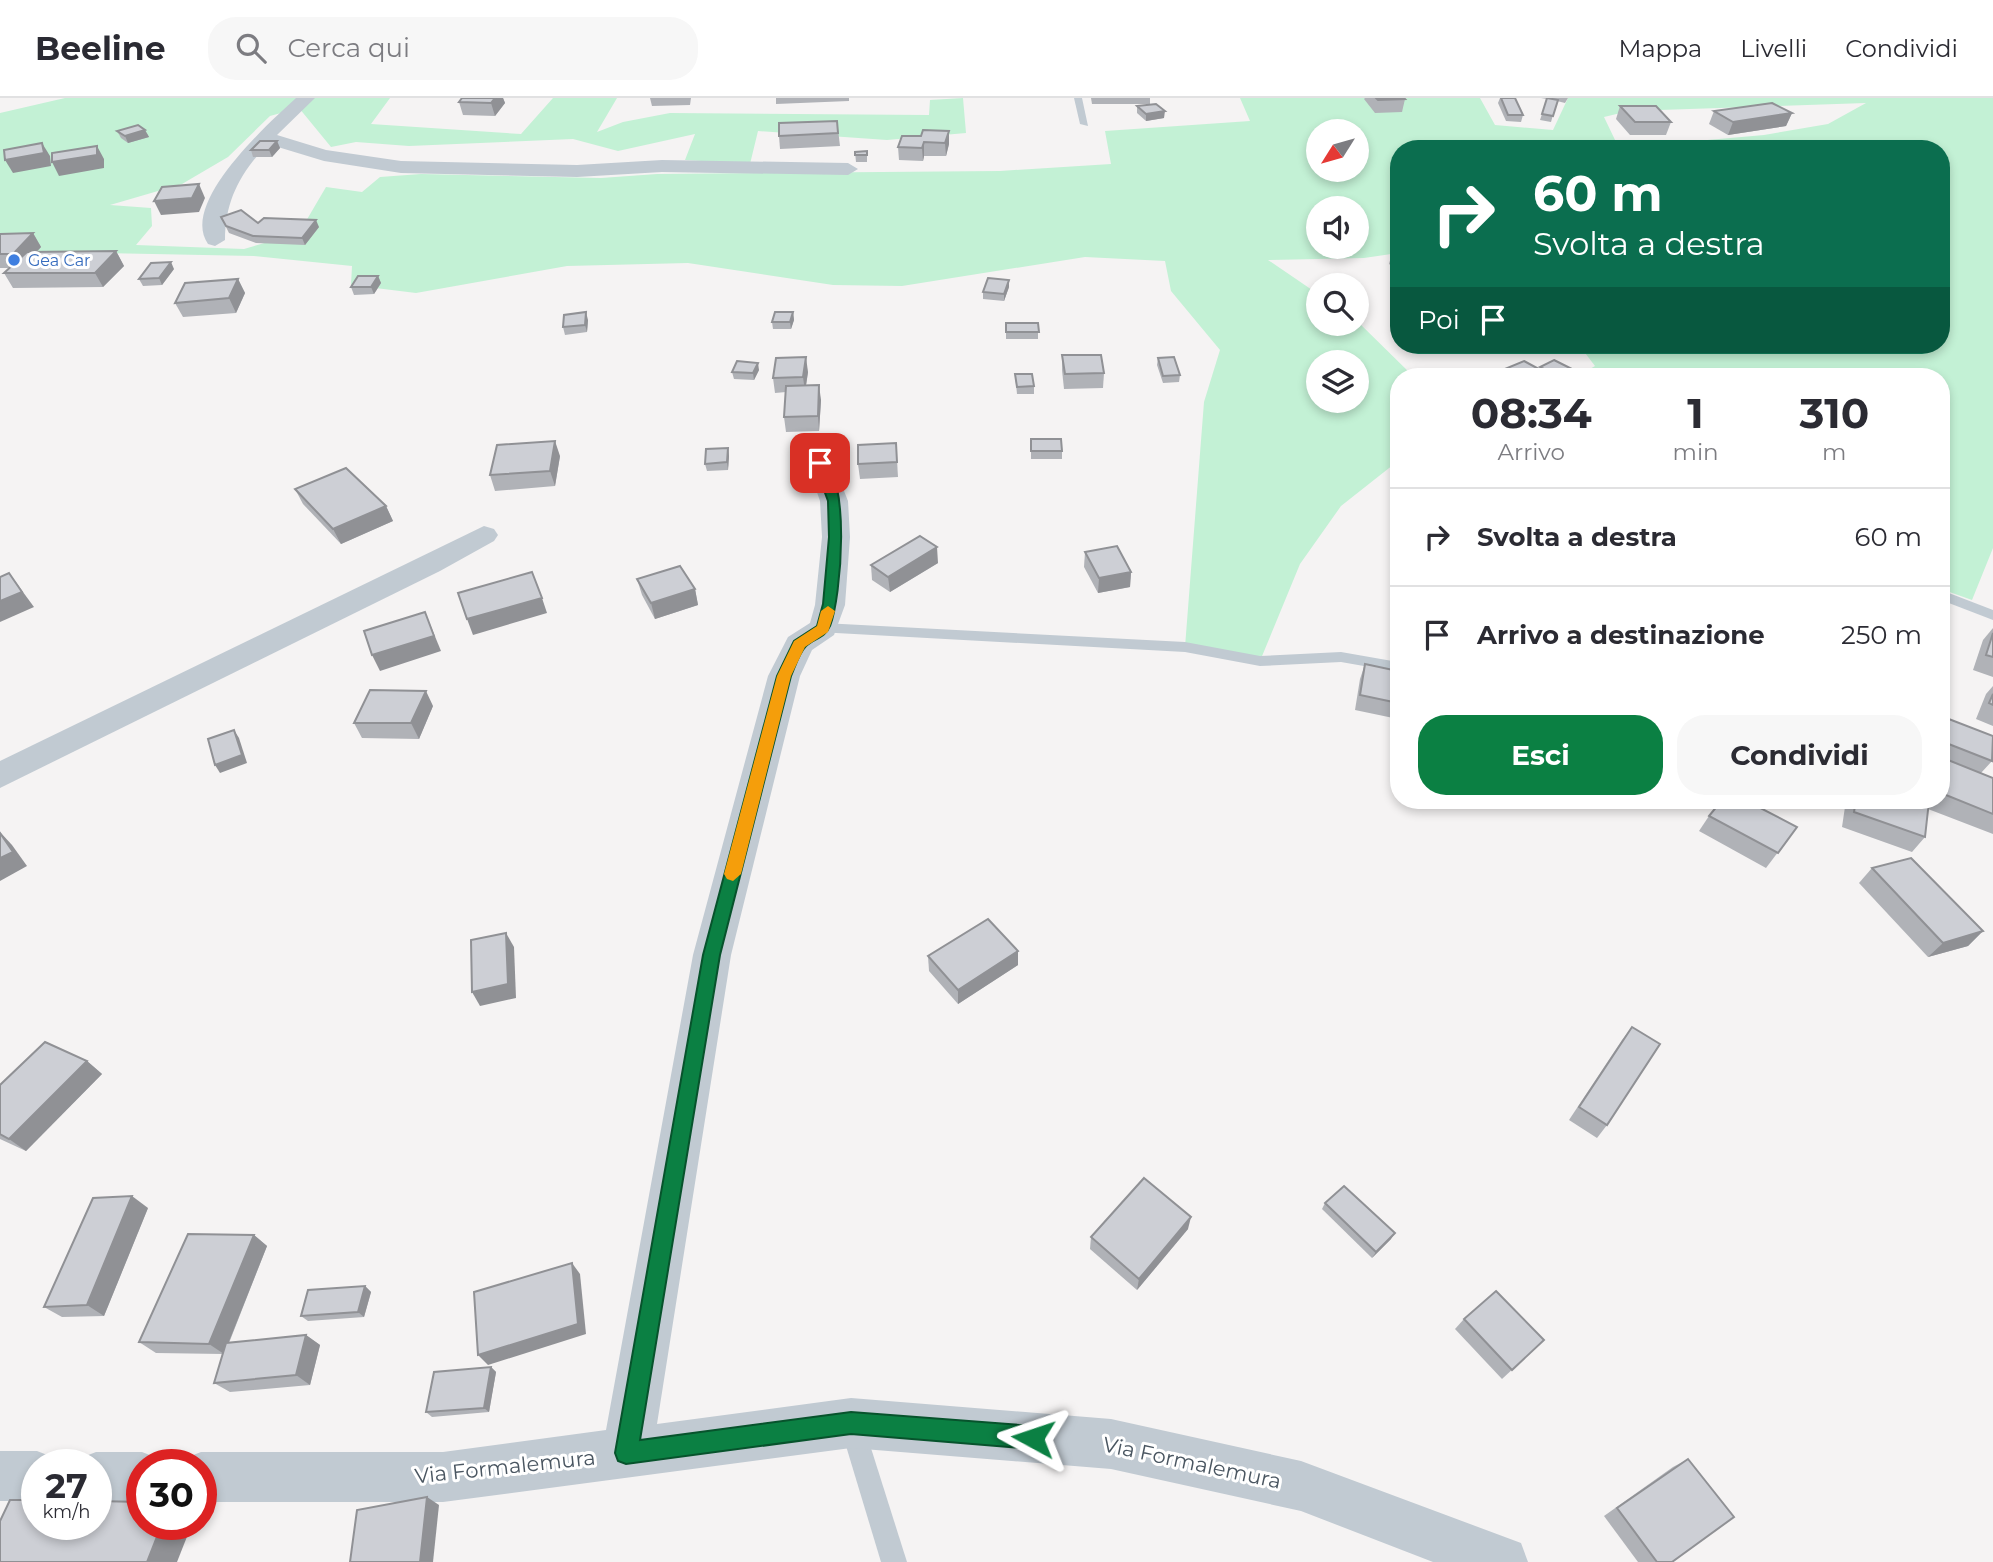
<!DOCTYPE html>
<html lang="it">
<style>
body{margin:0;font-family:Montserrat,sans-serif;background:#f7f7f7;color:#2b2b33;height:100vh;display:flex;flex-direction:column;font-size:26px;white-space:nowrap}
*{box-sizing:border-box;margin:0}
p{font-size:23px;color:#7c7c81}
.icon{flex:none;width:38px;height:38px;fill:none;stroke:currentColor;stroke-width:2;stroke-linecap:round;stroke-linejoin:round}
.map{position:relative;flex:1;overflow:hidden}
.drawer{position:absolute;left:1390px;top:270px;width:560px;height:441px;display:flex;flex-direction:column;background:#fff;border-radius:28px;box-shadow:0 4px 10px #0003}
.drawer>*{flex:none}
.top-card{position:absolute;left:1390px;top:42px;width:560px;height:214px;border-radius:28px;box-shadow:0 4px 10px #0003;background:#0b6e4f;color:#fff;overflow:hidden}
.needle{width:46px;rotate:233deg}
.controls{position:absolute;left:1306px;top:21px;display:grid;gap:14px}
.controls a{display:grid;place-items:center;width:63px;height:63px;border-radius:50%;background:#fff;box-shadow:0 4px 10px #0003;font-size:35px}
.speed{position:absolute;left:21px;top:1351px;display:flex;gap:14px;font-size:35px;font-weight:700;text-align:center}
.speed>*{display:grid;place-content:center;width:91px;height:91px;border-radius:50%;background:#fff;box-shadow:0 4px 10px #0003;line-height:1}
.speed small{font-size:18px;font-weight:400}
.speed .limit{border:10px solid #d22;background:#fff;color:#111}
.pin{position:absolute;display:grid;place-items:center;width:60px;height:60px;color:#fff;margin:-30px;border-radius:14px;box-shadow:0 4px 10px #0006}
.me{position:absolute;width:77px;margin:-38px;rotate:275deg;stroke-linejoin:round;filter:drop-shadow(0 0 5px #0008)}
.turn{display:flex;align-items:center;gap:24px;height:147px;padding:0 28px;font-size:32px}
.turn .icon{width:91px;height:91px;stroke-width:2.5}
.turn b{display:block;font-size:49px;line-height:60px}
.then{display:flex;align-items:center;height:66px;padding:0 28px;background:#0003;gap:14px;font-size:26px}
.eta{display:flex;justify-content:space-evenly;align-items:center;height:119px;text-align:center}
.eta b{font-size:42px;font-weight:700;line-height:49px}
.button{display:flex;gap:14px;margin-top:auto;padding:14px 28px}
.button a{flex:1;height:80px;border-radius:28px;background:#0b8043;color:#fff;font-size:28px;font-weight:700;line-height:80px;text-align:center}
.button a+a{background:#f7f7f7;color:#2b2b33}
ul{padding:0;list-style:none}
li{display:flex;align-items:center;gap:21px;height:98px;padding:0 28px;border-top:2px solid #e1e1e2}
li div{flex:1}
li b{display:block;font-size:26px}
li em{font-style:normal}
header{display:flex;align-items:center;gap:42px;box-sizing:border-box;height:98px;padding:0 35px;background:#fff;border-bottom:2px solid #e1e1e2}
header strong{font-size:33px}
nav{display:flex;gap:38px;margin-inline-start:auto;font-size:24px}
.search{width:490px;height:63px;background:#f7f7f7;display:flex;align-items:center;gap:18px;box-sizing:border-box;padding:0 24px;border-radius:28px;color:#7c7c81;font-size:26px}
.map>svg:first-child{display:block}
.green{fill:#c3f1d5;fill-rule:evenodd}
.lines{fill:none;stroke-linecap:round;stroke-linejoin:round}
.lane{fill:#c1cad2;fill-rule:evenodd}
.street{fill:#c1cad2;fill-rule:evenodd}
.wall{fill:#b0b2b7}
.shaded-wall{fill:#909195}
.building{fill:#cdcfd5;stroke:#909195;stroke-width:2}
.route{fill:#0b8043;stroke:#07532c;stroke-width:2}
.slow{fill:#f59e0b}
.shop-dot{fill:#3f7fe0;stroke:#fff;stroke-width:2.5}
.labels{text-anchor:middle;stroke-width:6;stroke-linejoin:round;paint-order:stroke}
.far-shop-label{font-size:16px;fill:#366cbe;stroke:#fff;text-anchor:start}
.near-street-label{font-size:21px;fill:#4a5661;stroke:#fff}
</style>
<header>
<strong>Beeline</strong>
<div class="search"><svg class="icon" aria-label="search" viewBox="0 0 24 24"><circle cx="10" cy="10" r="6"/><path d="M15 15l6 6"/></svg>Cerca qui</div>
<nav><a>Mappa</a><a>Livelli</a><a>Condividi</a></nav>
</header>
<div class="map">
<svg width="1993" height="1464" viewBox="0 0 1993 1464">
<rect width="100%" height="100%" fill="#f5f3f3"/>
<path class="green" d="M65,0H390L371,26L521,36L553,0H617L597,34L623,24L670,15L929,17L930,2L963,0L966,35L887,42L758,33L750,66L685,62L695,36L618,53L573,41L409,48L356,44L331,49L299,10L270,18L228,59L182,86L110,107L151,110L152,128L136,147L244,151L299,135L326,89L362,94L380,79L421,76L601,80L657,76L1000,73L1111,66L1105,33L1250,23L1240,0H1480L1495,27L1553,32L1568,0H1993V450L1972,502L1941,491V278H1578L1595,268L1579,247H1941V51H1398V155L1364,160L1268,162L1318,196V226H1356V222L1413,278H1398V363L1341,408L1300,466L1260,563L1185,549L1204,304L1220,252L1171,193L1165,163L1085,159L902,188L833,187L688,165L567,168L416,195L351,187L352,168L254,158L0,153V15ZM1866,5L1828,26L1764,37L1685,44H1616L1604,19L1629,13ZM1318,33H1356V72H1318ZM1318,110H1356V149H1318ZM1318,264H1356V303H1318Z"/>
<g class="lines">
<g class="lane">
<polygon points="1074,0 1082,0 1088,28 1080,26"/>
<polygon points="1941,492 1993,512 1993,522 1941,502"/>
<polygon points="823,525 1185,544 1260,558 1341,554 1398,564 1398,574 1341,564 1260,568 1185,554 818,534 815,530 818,526"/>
<polygon points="852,1316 861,1319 864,1328 907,1464 881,1464 840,1328 843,1319"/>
</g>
<g class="street">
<path d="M296,0H315L277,37L326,52L401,63L577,67L662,62L848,65L858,71L848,77L662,74L577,79L401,75L324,63L268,46C241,74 225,102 225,142L215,148L208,146C179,105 269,25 296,0Z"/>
<polygon points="820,357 829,359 833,365 848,403 850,439 845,507 834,537 812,552 800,578 731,857 657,1326 851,1300 1111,1321 1301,1363 1521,1445 1528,1464 1433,1464 1301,1413 1111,1371 851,1350 443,1404 201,1404 201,1367 181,1367 183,1361 201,1354 443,1354 606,1332 693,857 768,578 788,539 810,525 815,507 822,439 820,403 807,365 811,359"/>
<polygon points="484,428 494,431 498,437 494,443 440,473 0,690 0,663"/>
<polygon points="0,1353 37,1353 55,1360 58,1367 37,1367 37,1403 0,1403"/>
<polygon points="96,1354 142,1354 160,1361 162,1367 142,1367 142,1404 96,1404 96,1367 76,1367 78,1361"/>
</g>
</g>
<g class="wall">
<polygon points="462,0 503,0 505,5 495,18 463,17 459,4"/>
<polygon points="650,0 691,0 690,7 652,8"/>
<polygon points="776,0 849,0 849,3 776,6"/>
<polygon points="1091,0 1150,0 1150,6 1092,6"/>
<polygon points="1365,0 1404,0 1405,1 1402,14 1375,15 1364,1"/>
<polygon points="1500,0 1515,0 1523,17 1521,24 1506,23 1498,5"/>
<polygon points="1541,0 1568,0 1565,5 1557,3 1551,24 1540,22 1547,1"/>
<polygon points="1137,8 1164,20 1146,23 1137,15"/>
<polygon points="1620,8 1671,24 1666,37 1630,37 1616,21"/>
<polygon points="1714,13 1792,15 1786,28 1728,37 1709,26"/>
<polygon points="837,23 840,48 780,51 779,38"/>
<polygon points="145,32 149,39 128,45 121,40 117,33"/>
<polygon points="949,33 949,46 946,58 924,58 923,63 899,62 898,49 921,38"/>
<polygon points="277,43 280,50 272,59 253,59 251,52"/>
<polygon points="867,53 867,64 856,64 855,54"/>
<polygon points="221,119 258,125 319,129 305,147 256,145 229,135"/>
<polygon points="33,135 41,149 37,154 116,153 124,168 103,189 13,190 4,175 9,170 0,170 0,136"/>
<polygon points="1398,151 1398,172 1389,166 1393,152"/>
<polygon points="174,171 162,187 143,188 139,181"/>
<polygon points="378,178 381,185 374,196 354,197 351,189"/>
<polygon points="238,181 245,195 236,215 183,219 175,205"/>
<polygon points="1009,182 1009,189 1004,203 983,201 983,194"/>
<polygon points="793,214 794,222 791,231 773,231 772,224"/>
<polygon points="588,222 587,234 565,237 563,229"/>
<rect x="1006" y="225" width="32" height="16"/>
<polygon points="1062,257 1104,275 1103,290 1064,291 1062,272"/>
<polygon points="1158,260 1180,277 1179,284 1163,285 1157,267"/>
<polygon points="1540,269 1570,270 1567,277 1564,278 1488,278 1539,271"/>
<polygon points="759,272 754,282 734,281 732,274"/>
<polygon points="808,274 806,287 821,302 819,333 786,334 784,319 786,294 775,295 773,280"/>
<polygon points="1015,276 1034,288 1034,296 1017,296"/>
<polygon points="1031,341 1062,353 1062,361 1031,361"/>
<polygon points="896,345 898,379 860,381 858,366"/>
<polygon points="728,350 729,358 728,372 707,373 705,366"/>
<polygon points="560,358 555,388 495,393 490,377"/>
<polygon points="295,391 386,408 393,423 341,446 303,406"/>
<polygon points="1085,454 1131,474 1130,489 1098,495 1084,469"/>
<polygon points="938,465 890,494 872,482 871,467"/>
<polygon points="637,481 695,491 698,507 655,521 642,497"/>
<polygon points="1993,530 1993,579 1973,572 1983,542"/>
<polygon points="1365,566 1398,573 1398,621 1355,612 1360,581"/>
<polygon points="1993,588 1993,628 1976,621 1986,596"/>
<polygon points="433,608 419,641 362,640 354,625"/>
<polygon points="1941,618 1992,663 1981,675 1993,680 1993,736 1928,711 1925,739 1912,754 1842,729 1846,702 1924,702 1928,703 1928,702 1941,702 1941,671 1946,665 1941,663"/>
<polygon points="1709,718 1797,729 1766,770 1699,733"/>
<polygon points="1872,770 1983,833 1968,848 1928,859 1859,785"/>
<polygon points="1018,853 1018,867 958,906 929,873 928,858"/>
<polygon points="1632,929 1607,1027 1597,1040 1569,1022 1622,942"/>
<polygon points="87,963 102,976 26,1053 0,1041 0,987"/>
<polygon points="1325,1105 1391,1141 1372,1160 1322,1111"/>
<polygon points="148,1110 104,1218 62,1219 44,1209"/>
<polygon points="1188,1131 1137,1192 1090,1151 1091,1139"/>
<polygon points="254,1137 267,1148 229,1245 306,1237 320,1247 310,1287 230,1294 214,1285 223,1256 156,1255 139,1244"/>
<polygon points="365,1188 371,1194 364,1219 308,1223 301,1218"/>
<polygon points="1464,1221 1544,1242 1502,1281 1455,1231"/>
<polygon points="491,1269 496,1274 489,1314 432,1319 426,1314"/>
<polygon points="1688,1361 1672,1464 1638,1464 1604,1418 1673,1369"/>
</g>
<g class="shaded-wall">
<polygon points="495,0 503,0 505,5 495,18 491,5"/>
<polygon points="1165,13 1164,20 1146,23 1146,16"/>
<polygon points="1792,15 1786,28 1728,37 1733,24"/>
<polygon points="145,32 149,39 128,45 125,38"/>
<polygon points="949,33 949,46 946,58 945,45"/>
<polygon points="277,43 280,50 272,59 269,52"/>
<polygon points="924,44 924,58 923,63 922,50"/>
<polygon points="42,45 50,58 51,68 13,75 5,62"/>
<polygon points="97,48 104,61 104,70 59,78 52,64"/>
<polygon points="199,86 205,100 199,114 161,117 154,103"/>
<polygon points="316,122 319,129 305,147 302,140"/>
<polygon points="33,135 41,149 21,170 13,156"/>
<polygon points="116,153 124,168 103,189 95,175"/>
<polygon points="171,164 174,171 162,187 159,180"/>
<polygon points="378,178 381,185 374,196 371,189"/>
<polygon points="238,181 245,195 236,215 229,200"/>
<polygon points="1009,182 1009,189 1004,203 1004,196"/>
<polygon points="586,214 588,222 587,234 585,227"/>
<polygon points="793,214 794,222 791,231 790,224"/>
<polygon points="806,259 808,274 805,294 803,279"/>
<polygon points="758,265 759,272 754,282 753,275"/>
<polygon points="1570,270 1567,277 1564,278 1555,278"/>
<polygon points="819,287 821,302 819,333 818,318"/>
<polygon points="555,343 560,358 555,388 550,373"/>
<polygon points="728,350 729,358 728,372 727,364"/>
<polygon points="386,408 393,423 341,446 333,431"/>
<polygon points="937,449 938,465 890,494 888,479"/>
<polygon points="1131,474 1130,489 1098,495 1099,480"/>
<polygon points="9,475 34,509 0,524 0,503"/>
<polygon points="695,491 698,507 655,521 651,505"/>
<polygon points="542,500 547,515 473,537 467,521"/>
<polygon points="425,514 441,553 380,573 372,557"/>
<polygon points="426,593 433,608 419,641 411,625"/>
<polygon points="234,632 239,640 247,665 220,675 215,667"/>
<polygon points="0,734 12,747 27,768 0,783"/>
<polygon points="1983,833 1968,848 1928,859 1943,845"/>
<polygon points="506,835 514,849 516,900 480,908 472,894"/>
<polygon points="1018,853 1018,867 958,906 958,892"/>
<polygon points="87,963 102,976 26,1053 9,1041"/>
<polygon points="132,1098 148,1110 104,1218 87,1207"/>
<polygon points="1191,1119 1188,1131 1137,1192 1139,1181"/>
<polygon points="1395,1135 1391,1141 1372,1160 1376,1154"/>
<polygon points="254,1137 267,1148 224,1256 209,1246"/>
<polygon points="572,1165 580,1176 586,1236 488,1267 478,1257"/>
<polygon points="365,1188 371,1194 364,1219 358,1214"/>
<polygon points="306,1237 320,1247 310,1287 296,1277"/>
<polygon points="491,1269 496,1274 489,1314 484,1310"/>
<polygon points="427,1399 439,1407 433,1464 420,1464"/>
<polygon points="162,1426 192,1426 177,1464 147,1464"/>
</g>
<g class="building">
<polygon points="462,0 495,0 491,5 459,4"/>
<polygon points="1376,0 1404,0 1405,1 1378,2"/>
<polygon points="1501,0 1515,0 1523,17 1508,17"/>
<polygon points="1547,0 1558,2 1553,18 1542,16"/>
<polygon points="1772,5 1792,15 1733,24 1714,13"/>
<polygon points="1156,6 1165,13 1146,16 1137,8"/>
<polygon points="1620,8 1656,8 1671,24 1635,24"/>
<polygon points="837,23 838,35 779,38 779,25"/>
<polygon points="138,27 145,32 125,38 117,33"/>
<polygon points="923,32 949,33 945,45 924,44 922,50 898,49 902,38 921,38"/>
<polygon points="260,43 277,43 269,52 251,52"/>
<polygon points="42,45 44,55 5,62 4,52"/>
<polygon points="97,48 97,57 52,64 52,55"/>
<polygon points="867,53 867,57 855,57 855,54"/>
<polygon points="199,86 192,100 154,103 162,89"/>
<polygon points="241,112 258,125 264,120 316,122 302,140 253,138 226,128 221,119"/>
<polygon points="33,135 13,156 0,156 0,136"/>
<polygon points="116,153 95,175 4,175 27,154"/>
<polygon points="171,164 159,180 139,181 151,165"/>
<polygon points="358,178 378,178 371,189 351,189"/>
<polygon points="988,180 1009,182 1004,196 983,194"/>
<polygon points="238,181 229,200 175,205 185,185"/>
<polygon points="586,214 585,227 563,229 564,217"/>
<polygon points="775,214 793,214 790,224 772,224"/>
<polygon points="1006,225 1038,225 1039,234 1006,234"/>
<polygon points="1062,257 1101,257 1104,275 1065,276"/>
<polygon points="806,259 803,279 773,280 776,260"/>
<polygon points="1174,259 1180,277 1163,278 1158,260"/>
<polygon points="1554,262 1570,270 1555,277 1540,269"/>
<polygon points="737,263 758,265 753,275 732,274"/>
<polygon points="1524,263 1550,277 1547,278 1488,278"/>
<polygon points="1015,276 1032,276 1034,288 1017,289"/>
<polygon points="819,287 818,318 784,319 786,288"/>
<polygon points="1031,341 1061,341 1062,353 1031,353"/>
<polygon points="555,343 550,373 490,377 497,347"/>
<polygon points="896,345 897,364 858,366 858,347"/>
<polygon points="728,350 727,364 705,366 706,351"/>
<polygon points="346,370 386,408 333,431 295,391"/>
<polygon points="920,438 937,449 888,479 871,467"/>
<polygon points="1117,448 1131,474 1099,480 1085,454"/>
<polygon points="680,468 695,491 651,505 637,481"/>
<polygon points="532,474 542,500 467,521 458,495"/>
<polygon points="9,475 22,494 0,503 0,479"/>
<polygon points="425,514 434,538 372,557 364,533"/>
<polygon points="1993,535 1993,559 1986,557"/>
<polygon points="1365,566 1398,573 1398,605 1360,597"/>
<polygon points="370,592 426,593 411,625 354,625"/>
<polygon points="1993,596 1993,607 1989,605"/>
<polygon points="1941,618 1993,638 1992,663 1941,643"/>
<polygon points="234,632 242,657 215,667 208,641"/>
<polygon points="1948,662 1993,680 1993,716 1941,695 1941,688"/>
<polygon points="1722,702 1745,702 1797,729 1778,755 1709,718"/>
<polygon points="1856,702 1924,702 1929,703 1925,739 1854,714"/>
<polygon points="0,735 13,754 0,760"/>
<polygon points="1911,760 1983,833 1943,845 1872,770"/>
<polygon points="988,821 1018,853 958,892 928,858"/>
<polygon points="506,835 508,886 472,894 471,842"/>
<polygon points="1632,929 1660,946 1607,1027 1579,1009"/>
<polygon points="45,944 87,963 9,1041 0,1036 0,987"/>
<polygon points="1144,1080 1191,1119 1139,1181 1091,1139"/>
<polygon points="1344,1088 1395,1135 1376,1154 1325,1105"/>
<polygon points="132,1098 87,1207 44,1209 93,1100"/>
<polygon points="188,1136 254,1137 209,1246 139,1244"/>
<polygon points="572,1165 578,1226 478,1257 474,1194"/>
<polygon points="365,1188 358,1214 301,1218 308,1192"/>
<polygon points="1496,1193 1544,1242 1512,1272 1464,1221"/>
<polygon points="306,1237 296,1277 214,1285 226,1245"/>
<polygon points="491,1269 484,1310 426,1314 434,1274"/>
<polygon points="1688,1361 1734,1419 1672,1464 1657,1464 1617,1410"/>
<polygon points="427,1399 420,1464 350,1464 357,1412"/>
<polygon points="10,1402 37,1402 37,1426 96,1426 96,1403 142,1404 142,1426 162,1426 147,1464 0,1464 0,1423"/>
</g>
<path class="route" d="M820,361C852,374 841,501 830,528C826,539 813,541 806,548C799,555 795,569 791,578L720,857L640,1342L851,1314L1033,1328L1041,1332L1044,1340L1041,1348L1033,1351L851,1336L626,1366L618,1363L615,1355L703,857L777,578L794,543L817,528L823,506L829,439L828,403L814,365Z"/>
<polygon class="slow" points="828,508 835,513 828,534 805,549 791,578 741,776 733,783 727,781 724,776 777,578 794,543 817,528 821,513"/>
<circle class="shop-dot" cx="14" cy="162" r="7"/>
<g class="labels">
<g class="far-shop-label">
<text x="28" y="168">Gea Car</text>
</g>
<g class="near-street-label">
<text transform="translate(1192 1365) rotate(12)" y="7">Via Formalemura</text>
<text transform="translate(505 1369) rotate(-6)" y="7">Via Formalemura</text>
</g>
</g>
</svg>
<div class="controls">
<a><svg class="needle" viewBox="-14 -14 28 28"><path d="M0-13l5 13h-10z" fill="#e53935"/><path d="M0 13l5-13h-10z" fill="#7c7c81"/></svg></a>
<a><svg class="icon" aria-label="sound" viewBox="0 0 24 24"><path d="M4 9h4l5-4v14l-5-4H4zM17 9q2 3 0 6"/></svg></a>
<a><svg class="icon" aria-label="search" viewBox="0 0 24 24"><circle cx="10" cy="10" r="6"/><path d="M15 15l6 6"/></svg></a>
<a><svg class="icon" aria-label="layers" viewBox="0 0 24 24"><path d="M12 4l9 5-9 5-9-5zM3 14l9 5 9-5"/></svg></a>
</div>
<div class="speed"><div>27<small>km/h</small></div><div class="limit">30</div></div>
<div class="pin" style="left:820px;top:365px;background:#d93025"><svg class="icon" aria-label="arrive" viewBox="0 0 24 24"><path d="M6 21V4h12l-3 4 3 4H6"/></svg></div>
<svg class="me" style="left:1033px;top:1340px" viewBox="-20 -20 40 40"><path d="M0-17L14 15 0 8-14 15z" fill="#0b8043" stroke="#fff" stroke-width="4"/></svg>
<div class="top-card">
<div class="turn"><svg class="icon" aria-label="right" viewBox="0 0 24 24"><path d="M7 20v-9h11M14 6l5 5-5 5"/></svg><div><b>60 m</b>Svolta a destra</div></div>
<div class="then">Poi<svg class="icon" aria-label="arrive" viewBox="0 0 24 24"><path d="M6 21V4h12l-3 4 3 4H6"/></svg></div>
</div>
<section class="drawer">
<div class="eta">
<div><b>08:34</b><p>Arrivo</p></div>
<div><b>1</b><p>min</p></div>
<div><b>310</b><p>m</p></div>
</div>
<ul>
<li><svg class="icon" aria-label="right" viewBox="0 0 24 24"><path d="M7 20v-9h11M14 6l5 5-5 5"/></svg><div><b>Svolta a destra</b></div><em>60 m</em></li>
<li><svg class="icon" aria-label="arrive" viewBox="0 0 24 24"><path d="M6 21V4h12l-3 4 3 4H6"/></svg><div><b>Arrivo a destinazione</b></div><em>250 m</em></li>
</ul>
<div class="button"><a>Esci</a><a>Condividi</a></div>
</section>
</div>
